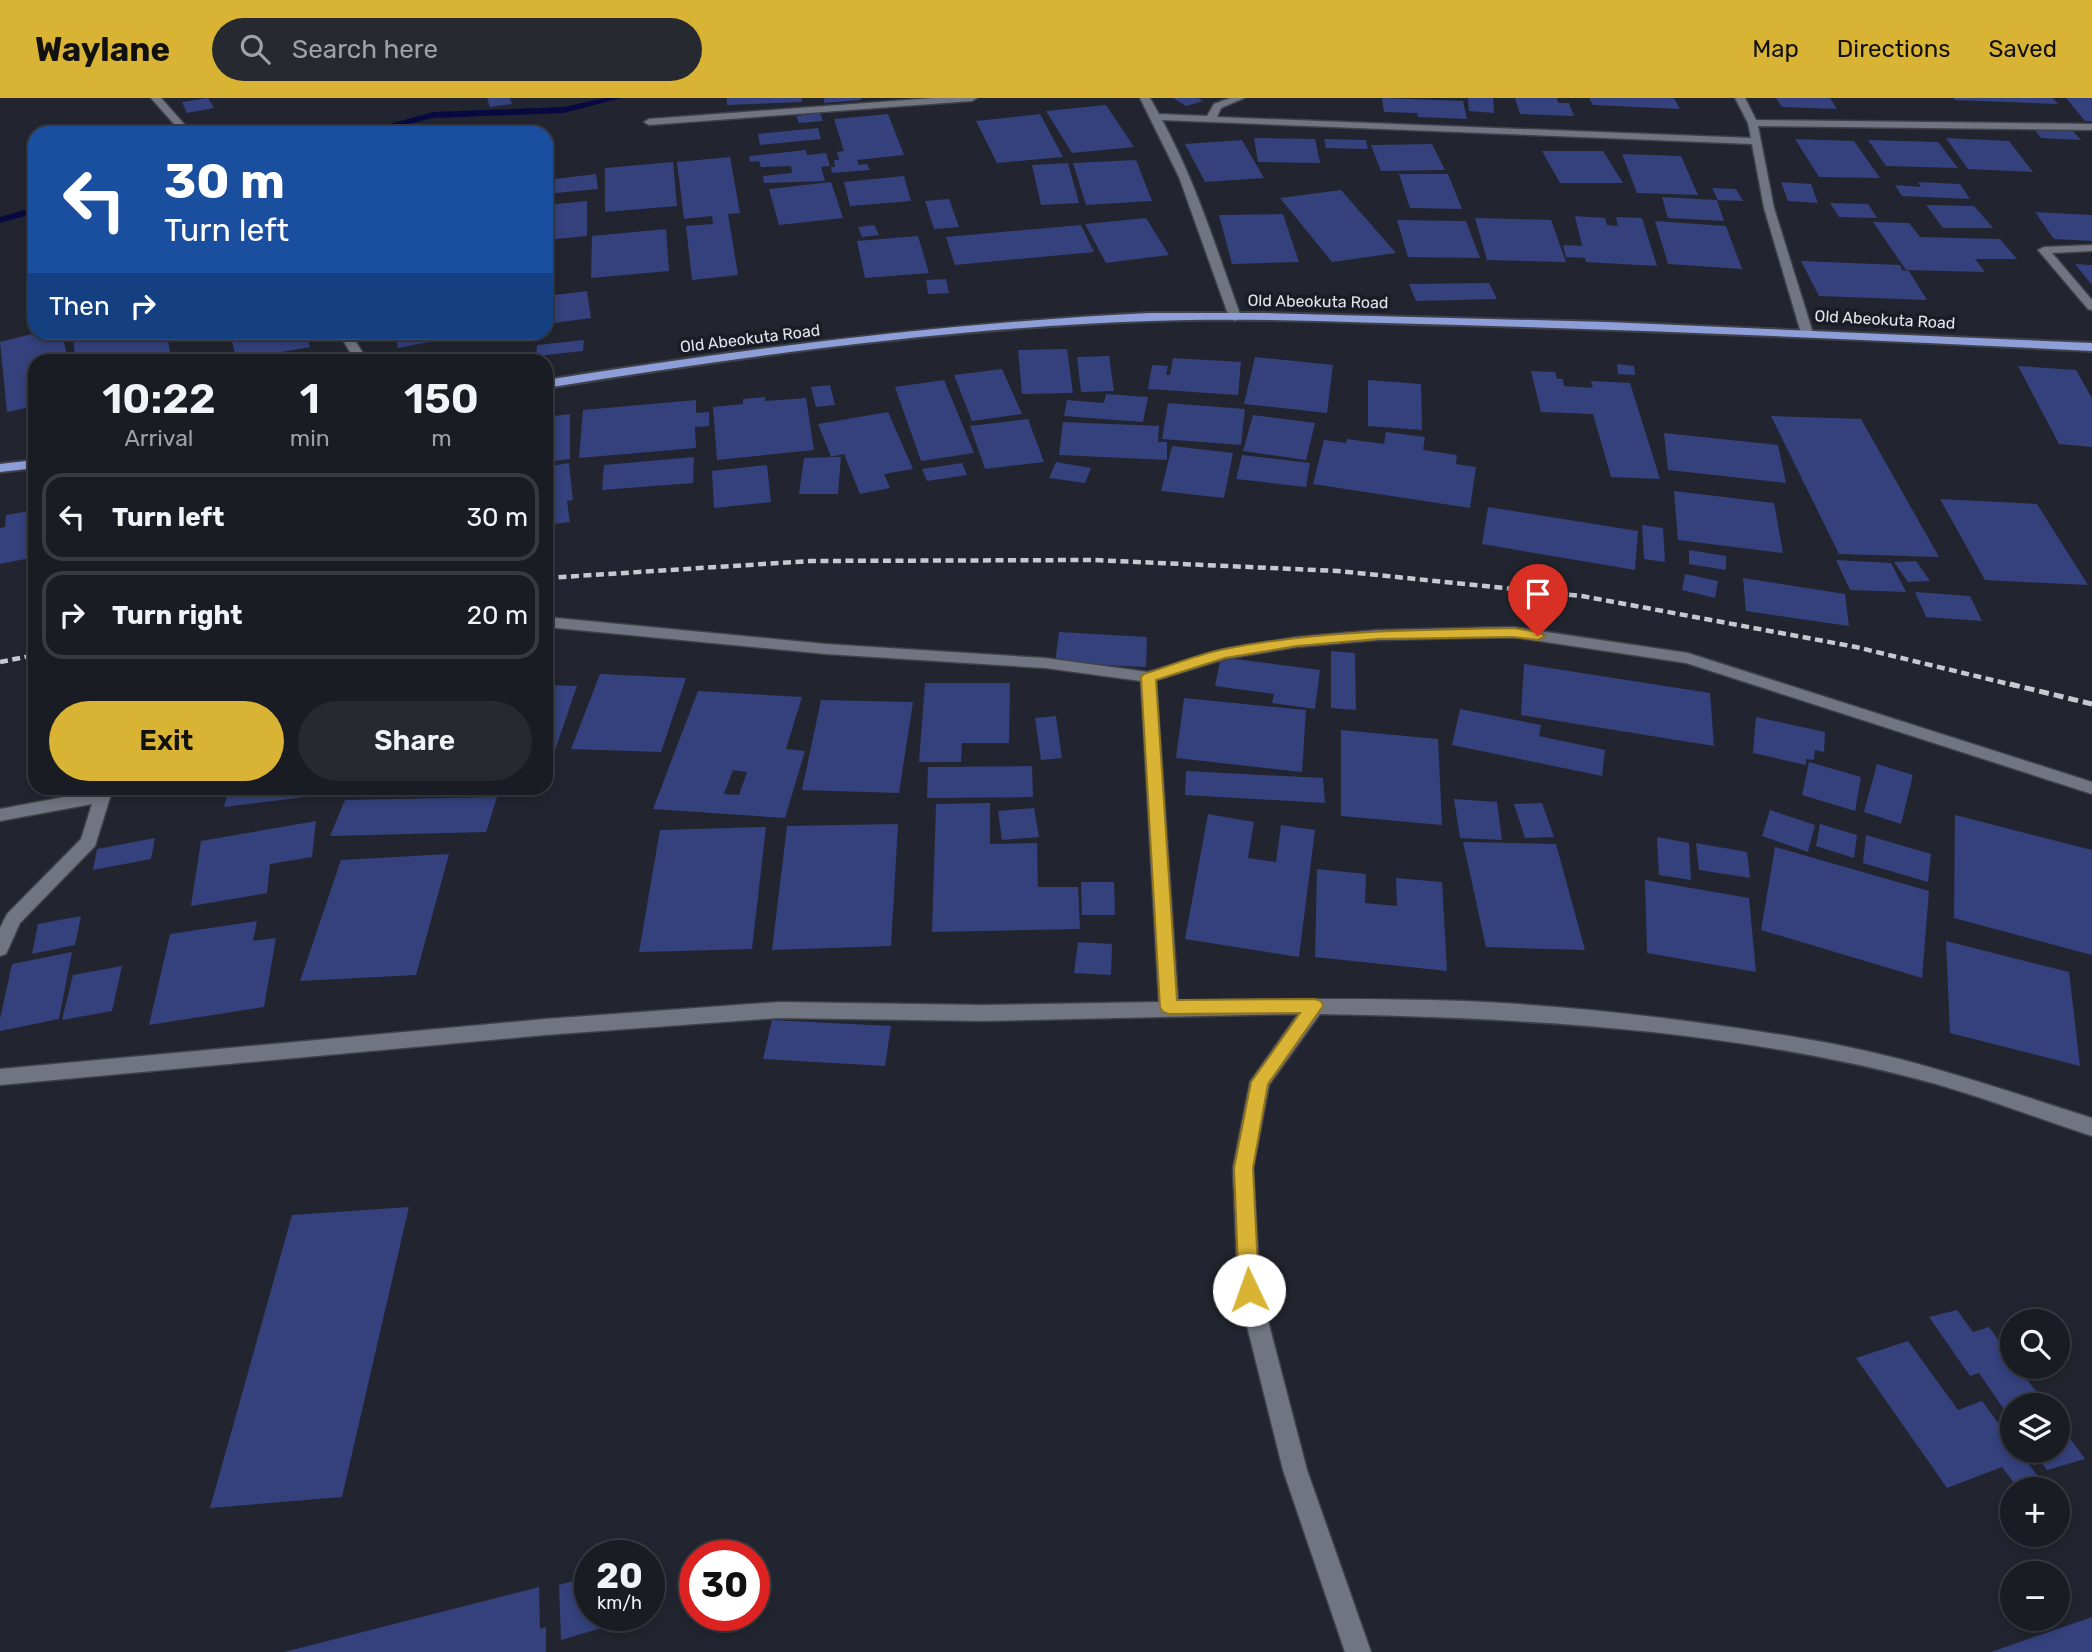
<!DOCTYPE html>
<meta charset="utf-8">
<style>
body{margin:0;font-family:Rubik,sans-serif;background:#272930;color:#f1f3f6;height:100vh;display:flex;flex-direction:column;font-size:26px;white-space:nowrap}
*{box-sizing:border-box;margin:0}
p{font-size:23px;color:#9fa1a6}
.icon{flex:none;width:38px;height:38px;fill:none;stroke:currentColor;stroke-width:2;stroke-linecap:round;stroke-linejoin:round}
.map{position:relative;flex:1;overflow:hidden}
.side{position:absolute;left:28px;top:256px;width:525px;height:441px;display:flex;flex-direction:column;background:#1a1c23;border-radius:21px;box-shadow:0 4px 10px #0003,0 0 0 2px #383a41}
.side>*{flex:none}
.banner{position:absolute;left:28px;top:28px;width:525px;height:214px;border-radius:21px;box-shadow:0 4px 10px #0003,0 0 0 2px #383a41;background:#1a4fa0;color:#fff;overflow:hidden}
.tools{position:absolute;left:2000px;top:1211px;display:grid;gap:14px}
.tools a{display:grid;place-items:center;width:70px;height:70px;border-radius:50%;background:#1a1c23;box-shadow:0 4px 10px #0003,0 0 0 2px #383a41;font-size:35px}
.speed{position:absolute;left:574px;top:1442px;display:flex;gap:14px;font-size:35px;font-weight:700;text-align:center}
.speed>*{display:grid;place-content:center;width:91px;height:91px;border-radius:50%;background:#1a1c23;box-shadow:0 4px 10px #0003,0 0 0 2px #383a41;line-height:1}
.speed small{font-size:18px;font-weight:400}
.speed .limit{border:10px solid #d22;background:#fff;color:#111}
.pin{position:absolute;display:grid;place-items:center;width:60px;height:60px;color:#fff;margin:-72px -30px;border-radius:50% 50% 50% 0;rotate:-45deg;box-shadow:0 0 7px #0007}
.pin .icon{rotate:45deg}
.me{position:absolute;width:77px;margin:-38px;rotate:357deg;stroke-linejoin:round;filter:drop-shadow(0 0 5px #0008)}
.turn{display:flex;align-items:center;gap:24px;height:147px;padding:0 21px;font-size:32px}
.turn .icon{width:91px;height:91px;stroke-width:2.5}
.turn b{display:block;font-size:49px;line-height:60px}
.then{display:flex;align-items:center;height:66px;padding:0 21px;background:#0003;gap:14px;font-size:26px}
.eta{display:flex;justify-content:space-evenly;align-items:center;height:119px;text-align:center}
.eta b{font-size:42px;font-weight:600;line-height:49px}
.cta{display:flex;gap:14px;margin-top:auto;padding:14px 21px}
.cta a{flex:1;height:80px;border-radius:42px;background:#d9b334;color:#111;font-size:28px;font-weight:600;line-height:80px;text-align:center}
.cta a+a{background:#272930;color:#f1f3f6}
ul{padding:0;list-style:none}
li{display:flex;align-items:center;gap:21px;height:88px;margin:0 14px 10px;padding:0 7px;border:4px solid #383a41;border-radius:21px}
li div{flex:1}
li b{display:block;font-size:26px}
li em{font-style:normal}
header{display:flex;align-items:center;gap:42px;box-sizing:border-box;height:98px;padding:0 35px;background:#d9b334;color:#111}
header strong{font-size:33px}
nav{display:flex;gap:38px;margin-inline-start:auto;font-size:24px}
.search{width:490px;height:63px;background:#272930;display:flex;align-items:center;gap:18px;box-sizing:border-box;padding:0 24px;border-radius:38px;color:#9fa1a6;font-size:26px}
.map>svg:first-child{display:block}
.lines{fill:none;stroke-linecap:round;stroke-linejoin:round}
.stream{fill:#090941;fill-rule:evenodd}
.building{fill:#34417c;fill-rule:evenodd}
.service-casing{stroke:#3f414a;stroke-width:3}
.minor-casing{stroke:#3f414a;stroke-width:3}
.trunk-casing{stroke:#3f414a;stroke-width:4}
.service{fill:#717581;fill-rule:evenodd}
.minor{fill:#717581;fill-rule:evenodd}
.trunk{fill:#8e9ed8;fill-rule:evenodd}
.rail-far1{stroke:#c7c9d1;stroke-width:4.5;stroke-dasharray:8 4.5;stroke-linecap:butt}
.rail{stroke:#c7c9d1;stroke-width:5;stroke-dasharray:10 5;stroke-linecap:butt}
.route{fill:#d9b334;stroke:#8d7422;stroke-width:2}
.labels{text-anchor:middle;stroke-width:7;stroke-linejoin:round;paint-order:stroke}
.far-street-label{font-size:16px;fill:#e2e4eb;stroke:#191c25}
</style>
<header>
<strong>Waylane</strong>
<div class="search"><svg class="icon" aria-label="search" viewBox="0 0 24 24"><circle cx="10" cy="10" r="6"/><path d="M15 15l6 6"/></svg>Search here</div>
<nav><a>Map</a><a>Directions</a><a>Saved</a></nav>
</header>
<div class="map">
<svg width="2092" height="1554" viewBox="0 0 2092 1554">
<rect width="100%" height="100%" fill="#22252f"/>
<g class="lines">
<g class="stream">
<polygon points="604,0 621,0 564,15 433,20 374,35 357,35 433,14 564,9"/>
<polygon points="35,109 35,115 0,125 0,119"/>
</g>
</g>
<g class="building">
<polygon points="208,0 214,10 187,15 182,4"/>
<polygon points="487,0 510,0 512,6 490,9"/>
<polygon points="727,0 802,0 802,4 727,7"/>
<polygon points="824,0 861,0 861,2 824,5"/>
<polygon points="1173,0 1198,0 1203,3 1186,8"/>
<polygon points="1382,0 1463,3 1467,21 1418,19 1417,15 1384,14"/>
<polygon points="1468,0 1493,0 1494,15 1469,13"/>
<polygon points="1515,0 1557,0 1558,5 1569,5 1574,18 1520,16"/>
<polygon points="1589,0 1674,0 1680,11 1593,7"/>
<polygon points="1776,0 1830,0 1837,11 1782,9"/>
<polygon points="1954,0 2053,0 2058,6 1954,2"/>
<polygon points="2066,0 2092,0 2092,23 2085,23"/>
<polygon points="1106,7 1134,49 1072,55 1046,13"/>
<polygon points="820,15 823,23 799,25 796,18"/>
<polygon points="888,16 904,57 857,62 859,67 867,66 870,72 832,75 831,69 835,69 834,62 839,62 837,54 844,53 834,21"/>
<polygon points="1040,16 1063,59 997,65 976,23"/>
<polygon points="818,30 821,41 760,47 758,36"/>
<polygon points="2033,30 2072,32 2081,42 2041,40"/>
<polygon points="1254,40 1315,41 1320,65 1258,64"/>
<polygon points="1946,40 2009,43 2033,74 1968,71"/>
<polygon points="1324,41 1366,42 1368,51 1326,50"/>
<polygon points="1795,41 1854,43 1880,80 1819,79"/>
<polygon points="1242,42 1264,80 1205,84 1185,46"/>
<polygon points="1868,42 1938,44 1958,70 1886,68"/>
<polygon points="1432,46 1445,72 1381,73 1371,47"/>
<polygon points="806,52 807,57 826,55 830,68 821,69 825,83 764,85 763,78 792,75 791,68 761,69 759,63 750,64 749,58"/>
<polygon points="1542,53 1603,53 1623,85 1560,85"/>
<polygon points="1622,56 1681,58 1698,97 1637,95"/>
<polygon points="730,59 740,115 728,116 738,177 692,182 686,128 713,126 712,118 684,121 677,64"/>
<polygon points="1136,62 1152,103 1086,107 1073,65"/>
<polygon points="673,64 677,108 605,114 605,70"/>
<polygon points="1068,65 1079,105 1041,107 1032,67"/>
<polygon points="596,76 598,91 546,96 546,82"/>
<polygon points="1399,76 1448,76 1462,111 1410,110"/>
<polygon points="904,78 911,103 850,108 844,84"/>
<polygon points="831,84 843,120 779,127 769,91"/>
<polygon points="1781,84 1811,86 1818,105 1788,103"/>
<polygon points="1918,84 1960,86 1970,101 1902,98 1895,87 1921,89"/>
<polygon points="1712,90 1736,91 1743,103 1718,102"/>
<polygon points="1341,92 1396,155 1332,164 1280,100"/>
<polygon points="1662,99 1717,102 1724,123 1668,120"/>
<polygon points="949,101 959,129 934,131 925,103"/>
<polygon points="587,103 587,138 546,142 546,107"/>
<polygon points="1830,105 1868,106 1877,120 1839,119"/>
<polygon points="1926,107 1974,108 1993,130 1943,130"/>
<polygon points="2035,114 2092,117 2092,143 2054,141"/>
<polygon points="1283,116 1299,164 1232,166 1219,117"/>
<polygon points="1575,118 1605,120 1607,127 1618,128 1616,119 1642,120 1657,168 1586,164 1585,160 1566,159 1563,147 1582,148"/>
<polygon points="1146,120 1169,157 1106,165 1085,126"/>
<polygon points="1475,120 1551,122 1566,164 1487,162"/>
<polygon points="1397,122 1466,123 1480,160 1408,159"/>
<polygon points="1655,123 1726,128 1742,171 1668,166"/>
<polygon points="1873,124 1909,125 1920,139 2000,141 2017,161 1975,161 1985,174 1906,172"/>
<polygon points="874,127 879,137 862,139 858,129"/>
<polygon points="1081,127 1094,154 955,167 946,139"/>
<polygon points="666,131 669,173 591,180 592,138"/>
<polygon points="918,138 929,175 865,180 857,143"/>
<polygon points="1801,163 1900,167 1902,172 1900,172 1909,173 1927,202 1819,198"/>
<polygon points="2075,166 2092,167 2092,187"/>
<polygon points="946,181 949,195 928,196 926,182"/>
<polygon points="1489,185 1497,201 1416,203 1409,186"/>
<polygon points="587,193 591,220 546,226 546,198"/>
<polygon points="40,234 62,234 68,262 35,262 35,308 7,314 0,244"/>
<polygon points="73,234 167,234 170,255 135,262 75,262"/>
<polygon points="241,234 272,234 273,238 306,234 310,249 237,262 230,237"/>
<polygon points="394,234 472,234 472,236 398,250"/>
<polygon points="584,242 583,253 536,258 537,247"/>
<polygon points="1067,251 1073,295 1022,296 1018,252"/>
<polygon points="1109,258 1114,293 1081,294 1077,259"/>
<polygon points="1255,259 1333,267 1327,315 1244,306"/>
<polygon points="1173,260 1241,264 1238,297 1148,291 1152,267 1168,268 1166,277 1170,277"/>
<polygon points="1617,266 1634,268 1635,277 1618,276"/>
<polygon points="2018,268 2076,272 2092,300 2092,349 2059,346"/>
<polygon points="1002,271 1022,316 972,323 954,277"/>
<polygon points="1531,273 1555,274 1557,281 1563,281 1564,288 1593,290 1591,283 1630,285 1660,381 1611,379 1593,316 1541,314"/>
<polygon points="944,282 974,355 921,363 895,289"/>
<polygon points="1368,282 1421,286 1422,332 1368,328"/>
<polygon points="830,287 835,307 816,309 811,289"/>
<polygon points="1106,296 1148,299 1143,324 1064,318 1067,302 1104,305"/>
<polygon points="765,299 765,303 806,300 814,352 717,362 713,309 743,306 743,301"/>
<polygon points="696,302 696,315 709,314 709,328 695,329 696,350 579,360 583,312"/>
<polygon points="1168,305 1245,311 1241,347 1162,341"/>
<polygon points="888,314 913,371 884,376 890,390 860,396 844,356 831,359 818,326"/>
<polygon points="570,316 570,361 546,364 546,319"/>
<polygon points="1253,317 1315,325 1306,362 1243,353"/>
<polygon points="1771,318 1861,321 1939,459 1839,456"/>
<polygon points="1028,321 1044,364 985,371 970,328"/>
<polygon points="1063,324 1159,328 1158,344 1167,344 1167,362 1059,357"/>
<polygon points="1386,334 1425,339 1423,352 1457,357 1456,366 1476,369 1470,410 1313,386 1324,342 1346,345 1347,341 1384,346"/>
<polygon points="1664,335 1778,347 1786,385 1668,372"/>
<polygon points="1172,348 1233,355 1224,400 1161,393"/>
<polygon points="1242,357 1310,365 1306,389 1236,381"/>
<polygon points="694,359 693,385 602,392 604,367"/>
<polygon points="841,359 838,396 799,396 804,360"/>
<polygon points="1056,364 1091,370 1085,385 1049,380"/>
<polygon points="569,365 573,402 567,403 570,424 546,427 546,369"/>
<polygon points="962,365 967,377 927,383 922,371"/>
<polygon points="767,367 771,404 714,410 712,373"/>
<polygon points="1674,393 1774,405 1783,455 1678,442"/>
<polygon points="1940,401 2037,406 2088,487 1985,482"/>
<polygon points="1488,409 1638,433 1635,472 1482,446"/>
<polygon points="35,412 35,459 0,466 0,430 5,429 6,417"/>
<polygon points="1642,427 1663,430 1665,464 1644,461"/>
<polygon points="1689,452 1726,458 1726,472 1689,466"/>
<polygon points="1836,462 1891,465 1906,494 1850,492"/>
<polygon points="1916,463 1930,483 1908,484 1894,464"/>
<polygon points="1685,476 1718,483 1715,500 1682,492"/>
<polygon points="1743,480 1845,496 1849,528 1746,513"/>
<polygon points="1915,494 1970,498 1982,523 1926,519"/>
<polygon points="1059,534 1147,539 1146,569 1055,565"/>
<polygon points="1331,553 1355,555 1356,612 1331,610"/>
<polygon points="1221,559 1320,572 1315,611 1272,605 1274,596 1215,588"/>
<polygon points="1524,566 1710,595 1714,648 1521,617"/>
<polygon points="600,576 686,580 661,654 571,651"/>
<polygon points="925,585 1010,585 1009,645 962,645 961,664 919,664"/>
<polygon points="549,587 577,588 555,652 546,652 546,595"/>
<path d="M698,593L802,599L786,651L805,653L785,720L653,711ZM733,672L747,674L739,697L724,696Z"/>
<polygon points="1184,600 1306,612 1302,674 1176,660"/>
<polygon points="821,602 913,604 899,695 802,692"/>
<polygon points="1460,611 1541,627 1539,638 1605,652 1602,678 1452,647"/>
<polygon points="1056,618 1062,660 1041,662 1035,620"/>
<polygon points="1756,619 1825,634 1824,654 1815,652 1814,662 1806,661 1806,667 1753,655"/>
<polygon points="1341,632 1438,641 1442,727 1341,718"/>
<polygon points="1809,664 1861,679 1855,713 1802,697"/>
<polygon points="1877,666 1913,677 1901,726 1864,714"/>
<polygon points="1032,668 1033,699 927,700 928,669"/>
<polygon points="1186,673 1323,680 1325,705 1185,697"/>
<polygon points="229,690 323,690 322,697 224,709"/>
<polygon points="467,690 513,690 512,693 466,697"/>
<polygon points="497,699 486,734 330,738 345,702"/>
<polygon points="1454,701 1497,704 1502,742 1460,740"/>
<polygon points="990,705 990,746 1037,745 1038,789 1078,789 1080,831 932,834 936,706"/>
<polygon points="1542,705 1554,739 1525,740 1514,706"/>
<polygon points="1034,710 1039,739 1002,742 998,713"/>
<polygon points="1770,712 1815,727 1808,754 1762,738"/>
<polygon points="1208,716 1254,724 1248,760 1276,764 1281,727 1315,732 1299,859 1185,841"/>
<polygon points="1955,717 2092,752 2092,857 1954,820"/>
<polygon points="316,723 312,759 270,766 267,795 191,808 201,743"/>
<polygon points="898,726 891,848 772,852 787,728"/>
<polygon points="1820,726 1857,737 1854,760 1816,748"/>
<polygon points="766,729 752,851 639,854 660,732"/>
<polygon points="1866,737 1931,756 1928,784 1863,765"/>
<polygon points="1657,739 1689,745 1691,782 1659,777"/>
<polygon points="155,740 151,761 93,772 97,751"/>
<polygon points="1463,744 1556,746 1585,852 1486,849"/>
<polygon points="1696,745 1747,754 1750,780 1699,772"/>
<polygon points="1775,749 1929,793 1922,880 1761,832"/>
<polygon points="449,756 416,877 300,883 341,762"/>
<polygon points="1317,771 1366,776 1365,805 1397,808 1396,780 1442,784 1447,873 1315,859"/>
<polygon points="1645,782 1749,800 1756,874 1647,855"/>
<polygon points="1081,784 1114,784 1115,817 1082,817"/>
<polygon points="81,818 75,847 32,856 38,826"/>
<polygon points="257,823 253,843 276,840 264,909 149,927 170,836"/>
<polygon points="1946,843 2069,874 2080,968 1950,935"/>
<polygon points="1078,844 1112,846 1111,877 1074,875"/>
<polygon points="72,854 59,921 0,933 0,921 12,866"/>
<polygon points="122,868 112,913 62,922 73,877"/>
<polygon points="772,922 891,928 885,968 763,961"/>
<polygon points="409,1109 342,1399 210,1410 292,1117"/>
<polygon points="1957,1212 1973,1234 1989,1229 2012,1261 2012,1269 2018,1269 2046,1307 2012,1307 2012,1323 1979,1275 1970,1278 1929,1219"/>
<polygon points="1908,1243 1958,1312 1982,1303 2012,1344 2012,1353 2019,1353 2039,1380 2017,1389 2002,1369 1947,1390 1856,1260"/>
<polygon points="2058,1324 2085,1361 2047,1372 2033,1353 2058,1353"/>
<polygon points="590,1478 590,1517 627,1517 628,1522 561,1542 559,1487"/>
<polygon points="539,1489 540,1531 546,1529 546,1554 284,1554"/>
<polygon points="2092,1519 2092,1554 1991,1554"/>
</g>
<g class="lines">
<g class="service-casing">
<polygon id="service" points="2092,147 2092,153 2052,155 2092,202 2092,212 2088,211 2038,152 2044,149"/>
</g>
<g class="minor-casing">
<g id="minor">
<polygon points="151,0 161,0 192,35 182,35"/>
<polygon points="934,0 977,0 972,3 649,27 644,24 649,21"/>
<path d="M1140,0H1150L1159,16L1207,18L1214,6L1230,0H1244L1221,10L1217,19L1751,40L1748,25L1735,0H1745L1756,22L2092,26V32L1758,28L1774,110L1813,235L1807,239L1801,235L1764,110L1752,46L1162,22C1196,84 1217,153 1241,219L1235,223L1229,219L1179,79Z"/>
<polygon points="338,234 350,234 367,262 355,262"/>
<path d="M546,519L826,546L1045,560L1148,574L1224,551L1297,539L1378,532L1513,529L1688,555L2092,684V696L1686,565L1513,539L1378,542L1297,549L1225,561L1156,582L1178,903C1273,901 1369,900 1464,903C1578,908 1694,922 1806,941C1904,957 1998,990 2092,1020V1038C2040,1021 1988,1001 1936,986C1736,931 1526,920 1320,916L1269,987L1253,1070L1260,1192L1307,1372L1371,1554H1345L1283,1372L1238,1192L1233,1070L1250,984L1298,916L983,923L779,920L545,937L0,987V971L545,921L779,904L983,907L1159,904L1141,583L1045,570L826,556L546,529Z"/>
<polygon points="97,690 113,690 95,748 20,825 6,856 0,858 0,830 7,816 81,741 92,706 0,723 0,711 96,693"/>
</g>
</g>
<g class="trunk-casing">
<g id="trunk">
<path d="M1150,215H1261L1607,224L2092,245V253C1882,242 1672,233 1461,227C1358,225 1253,219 1150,223C947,230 746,258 546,290V282C747,250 947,225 1150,215Z"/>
<polygon points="35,362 35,370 0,374 0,366"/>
</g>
</g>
<use href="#service" class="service"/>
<use href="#minor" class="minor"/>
<use href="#trunk" class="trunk"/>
<g class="rail-far1">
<polyline points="546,480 810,463 1093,462 1338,473 1582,498 1856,549 2017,588"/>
<polyline points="0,564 35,557"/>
</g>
<polyline class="rail" points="2010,586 2092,606"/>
</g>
<path class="route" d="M1513,530L1538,534L1545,538L1538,542L1513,539L1378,541L1297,548L1225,560L1156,582L1177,902L1315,901L1321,903L1323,908L1268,986L1253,1070L1259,1192L1256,1198L1249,1201L1242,1198L1239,1192L1234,1070L1251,984L1300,915L1169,916L1163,914L1160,909L1141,579L1144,576C1170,568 1198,556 1225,551C1320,532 1417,532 1513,530Z"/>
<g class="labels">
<g class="far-street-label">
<text transform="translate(1318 203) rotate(1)" y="6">Old Abeokuta Road</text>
<text transform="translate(1885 221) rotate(3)" y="6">Old Abeokuta Road</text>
<text transform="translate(750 240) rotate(-7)" y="6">Old Abeokuta Road</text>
</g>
</g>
</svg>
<div class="tools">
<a><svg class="icon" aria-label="search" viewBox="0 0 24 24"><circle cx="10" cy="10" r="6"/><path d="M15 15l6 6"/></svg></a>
<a><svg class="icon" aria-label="layers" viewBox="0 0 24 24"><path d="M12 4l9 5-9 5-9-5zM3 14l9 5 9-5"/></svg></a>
<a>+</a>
<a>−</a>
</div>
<div class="speed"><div>20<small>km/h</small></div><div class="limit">30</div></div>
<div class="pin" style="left:1538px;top:538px;background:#d93025"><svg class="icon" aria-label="arrive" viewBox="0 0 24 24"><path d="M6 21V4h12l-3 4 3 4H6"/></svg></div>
<svg class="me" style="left:1249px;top:1192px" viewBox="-20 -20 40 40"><circle r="19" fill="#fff"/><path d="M0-13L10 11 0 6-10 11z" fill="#d9b334"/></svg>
<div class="banner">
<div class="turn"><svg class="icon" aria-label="left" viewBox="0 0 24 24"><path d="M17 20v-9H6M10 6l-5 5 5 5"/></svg><div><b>30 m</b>Turn left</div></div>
<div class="then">Then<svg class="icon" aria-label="right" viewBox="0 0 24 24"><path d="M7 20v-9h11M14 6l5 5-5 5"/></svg></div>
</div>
<section class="side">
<div class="eta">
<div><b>10:22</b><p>Arrival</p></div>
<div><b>1</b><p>min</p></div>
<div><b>150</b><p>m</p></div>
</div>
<ul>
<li><svg class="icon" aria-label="left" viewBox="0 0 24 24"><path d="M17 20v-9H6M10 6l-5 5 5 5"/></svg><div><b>Turn left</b></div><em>30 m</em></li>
<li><svg class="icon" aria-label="right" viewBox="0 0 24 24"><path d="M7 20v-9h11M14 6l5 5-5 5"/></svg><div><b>Turn right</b></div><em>20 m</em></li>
</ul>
<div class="cta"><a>Exit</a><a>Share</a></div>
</section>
</div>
